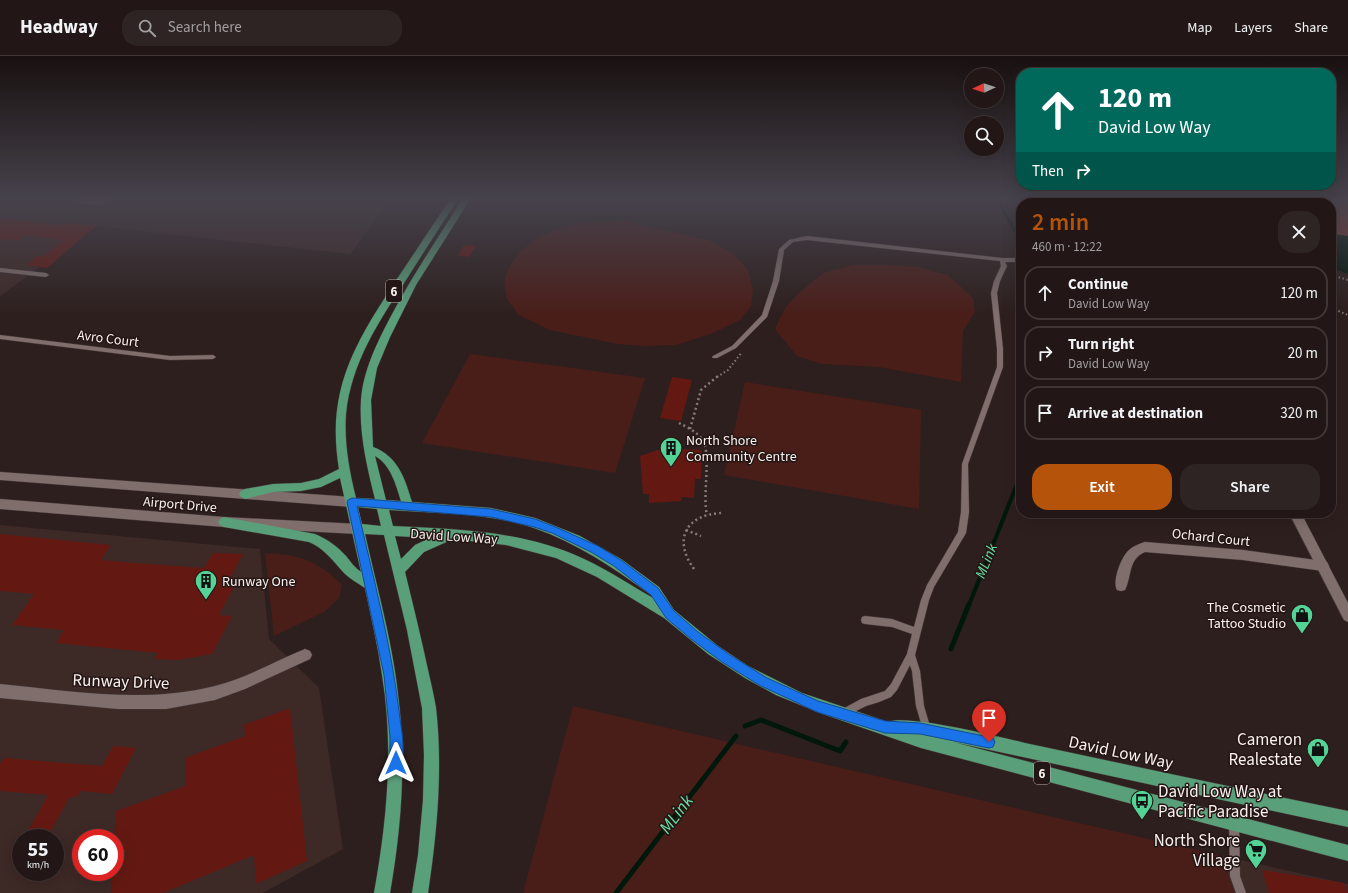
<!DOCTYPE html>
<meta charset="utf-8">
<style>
body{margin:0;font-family:"Source Sans 3",sans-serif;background:#2e2423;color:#f1f3f6;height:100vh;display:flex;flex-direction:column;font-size:15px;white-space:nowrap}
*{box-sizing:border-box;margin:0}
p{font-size:13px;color:#a29fa1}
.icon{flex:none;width:22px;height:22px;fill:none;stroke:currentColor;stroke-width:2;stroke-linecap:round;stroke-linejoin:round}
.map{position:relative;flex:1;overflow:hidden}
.panel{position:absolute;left:1016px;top:142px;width:320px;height:320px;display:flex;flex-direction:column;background:#221716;border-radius:16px;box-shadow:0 4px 16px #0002,0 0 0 1px #3f3635}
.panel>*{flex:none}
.top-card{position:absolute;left:1016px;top:12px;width:320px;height:122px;border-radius:16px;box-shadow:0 4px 16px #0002,0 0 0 1px #3f3635;background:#00695c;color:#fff;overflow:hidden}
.needle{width:26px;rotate:266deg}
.controls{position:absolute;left:964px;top:12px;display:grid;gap:8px}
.controls a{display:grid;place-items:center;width:40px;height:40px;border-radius:50%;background:#221716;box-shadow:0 4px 16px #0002,0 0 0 1px #3f3635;font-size:20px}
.speed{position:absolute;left:12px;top:773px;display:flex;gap:8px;font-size:20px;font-weight:700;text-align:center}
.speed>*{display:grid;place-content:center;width:52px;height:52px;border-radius:50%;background:#221716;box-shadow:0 4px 16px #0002,0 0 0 1px #3f3635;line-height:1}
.speed small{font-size:10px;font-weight:400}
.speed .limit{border:6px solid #d22;background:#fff;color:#111}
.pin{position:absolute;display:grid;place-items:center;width:34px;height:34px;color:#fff;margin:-41px -17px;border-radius:50% 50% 50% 0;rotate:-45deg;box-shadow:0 0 4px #0007}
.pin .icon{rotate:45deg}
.me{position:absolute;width:44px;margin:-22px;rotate:0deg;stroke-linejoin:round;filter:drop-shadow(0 0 3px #0008)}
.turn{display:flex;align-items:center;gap:14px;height:84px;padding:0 16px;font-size:18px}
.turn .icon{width:52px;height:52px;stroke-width:2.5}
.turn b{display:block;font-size:28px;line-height:34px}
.then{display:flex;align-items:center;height:38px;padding:0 16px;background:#0003;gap:8px;font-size:15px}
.round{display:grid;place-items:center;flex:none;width:42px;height:42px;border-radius:16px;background:#2e2423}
.headline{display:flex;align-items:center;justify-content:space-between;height:68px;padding:0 16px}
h1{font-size:24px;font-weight:600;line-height:30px;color:#b45309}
.primary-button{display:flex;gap:8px;margin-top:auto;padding:8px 16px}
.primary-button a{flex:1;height:46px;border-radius:16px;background:#b45309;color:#fff;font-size:16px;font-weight:600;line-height:46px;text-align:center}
.primary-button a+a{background:#2e2423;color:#f1f3f6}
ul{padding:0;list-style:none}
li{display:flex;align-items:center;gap:12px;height:54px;margin:0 8px 6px;padding:0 8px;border:2px solid #3f3635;border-radius:16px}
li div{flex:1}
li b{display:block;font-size:15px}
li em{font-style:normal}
header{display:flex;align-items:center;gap:24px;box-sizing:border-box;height:56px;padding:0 20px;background:#221716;border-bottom:1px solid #3f3635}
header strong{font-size:19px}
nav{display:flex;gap:22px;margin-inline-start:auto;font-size:14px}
.search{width:280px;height:36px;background:#2e2423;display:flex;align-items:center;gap:10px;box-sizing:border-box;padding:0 14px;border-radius:16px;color:#a29fa1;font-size:15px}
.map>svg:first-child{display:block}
.built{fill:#3d2926;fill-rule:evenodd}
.green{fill:#491e19}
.forest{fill:#8d4036}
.water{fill:#00180b}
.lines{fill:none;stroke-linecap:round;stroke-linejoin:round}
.stream-far2{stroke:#00180b;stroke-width:3}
.stream-far1{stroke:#00180b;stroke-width:4}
.stream{stroke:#00180b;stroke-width:5}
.taxiway{fill:#766a68;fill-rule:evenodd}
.building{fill:#631912}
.service-casing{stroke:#473c3b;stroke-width:1}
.minor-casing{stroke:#473c3b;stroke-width:1}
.tertiary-casing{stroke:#473c3b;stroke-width:1}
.primary-casing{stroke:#473c3b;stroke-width:1}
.path-far1{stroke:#877b79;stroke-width:2;stroke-dasharray:1.5 2.5;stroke-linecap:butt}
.path{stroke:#877b79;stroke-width:2.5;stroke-dasharray:2 3;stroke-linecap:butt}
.service{fill:#7f6e6c;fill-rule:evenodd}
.minor{fill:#7f6e6c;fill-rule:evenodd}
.tertiary{fill:#7f6e6c;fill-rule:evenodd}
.primary{fill:#599f7a;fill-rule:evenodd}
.route{fill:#1a73e8;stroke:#114b97}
.labels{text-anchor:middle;stroke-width:3;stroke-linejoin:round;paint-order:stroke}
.shield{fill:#231614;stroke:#baafad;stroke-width:1}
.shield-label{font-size:13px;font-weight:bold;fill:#faf1ef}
.street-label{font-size:14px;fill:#faf1ef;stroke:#231614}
.poi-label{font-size:14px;fill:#faf1ef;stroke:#231614;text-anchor:start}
.water-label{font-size:15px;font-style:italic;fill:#67dca2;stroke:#231614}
.near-street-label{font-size:17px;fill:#faf1ef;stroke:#231614}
.near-poi-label{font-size:17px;fill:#faf1ef;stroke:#231614;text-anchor:end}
.near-water-label{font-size:18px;font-style:italic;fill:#67dca2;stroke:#231614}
</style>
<header>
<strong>Headway</strong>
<div class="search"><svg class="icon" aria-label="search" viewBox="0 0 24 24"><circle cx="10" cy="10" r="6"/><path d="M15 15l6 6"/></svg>Search here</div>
<nav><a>Map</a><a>Layers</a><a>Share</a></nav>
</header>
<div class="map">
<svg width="1348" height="837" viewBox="0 0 1348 837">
<rect width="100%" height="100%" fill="#2d1f1d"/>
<g class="built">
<polygon points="0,142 391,142 350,198 96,170 0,240"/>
<path d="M0,469L260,493L269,583L319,632L343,793L263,837H0ZM21,782H55V816H21ZM81,782H115V816H81Z"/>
<polygon points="1222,800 1348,828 1348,837 1234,837"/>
</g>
<g class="green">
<polygon points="624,165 711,185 732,197 748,214 753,233 751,250 740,264 713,277 676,289 642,290 617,288 550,274 519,259 507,243 504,226 509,211 520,196 536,183 555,174 581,167"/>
<polygon points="853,209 888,209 917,211 948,219 973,242 975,256 963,275 961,326 879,311 822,308 797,300 775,273 785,252 800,236 823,217"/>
<polygon points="470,298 645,322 615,417 422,387"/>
<polygon points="745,326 921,354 919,453 724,419"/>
<path d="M265,497C300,499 317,504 342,529L339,542L324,556L274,580Z"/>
<polygon points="573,650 1222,800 1234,837 523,837"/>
</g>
<polygon class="forest" points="1232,142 1348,142 1348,180 1331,178 1331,147 1235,147"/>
<polygon class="water" points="1331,178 1348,180 1348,218 1331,212"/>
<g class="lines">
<g class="stream-far2">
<polyline points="998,142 1001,151 1017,178 1021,179"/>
<polyline points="1209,142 1212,147"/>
</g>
<polyline class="stream-far1" points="969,549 1021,418"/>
<g class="stream">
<polyline points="951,593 969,548"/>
<polyline points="745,670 761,664 840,695 846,686"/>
<polyline points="616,837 736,680"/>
</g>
<polygon class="taxiway" points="76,142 110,142 107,147 98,149 79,147"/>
</g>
<g class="building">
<polygon points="0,162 62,169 65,167 96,170 47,212 27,209 37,200 43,201 64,184 25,179 19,184 0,183"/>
<polygon points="464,189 476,190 469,201 458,199"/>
<polygon points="672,321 692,324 681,365 660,362"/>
<polygon points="664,392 702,394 701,423 695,423 694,442 682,441 681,445 649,447 649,438 643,438 640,400"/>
<polygon points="0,478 111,489 101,504 134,507 204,512 213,497 243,498 226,530 234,531 219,559 232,560 212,598 178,604 154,603 158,597 56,587 64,574 12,569 34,538 0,535"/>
<polygon points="290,652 307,805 256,828 254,799 163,837 111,837 112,816 115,816 114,782 116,755 185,730 185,702 245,680 244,669"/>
<polygon points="113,690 136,692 112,738 80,735 78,740 69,742 47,782 24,782 48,739 0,735 0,708 4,702 102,710"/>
<polygon points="1262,814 1344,827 1348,837 1269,837"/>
</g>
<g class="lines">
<g class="service-casing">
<g id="service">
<polygon points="807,180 1002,202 1021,202 1021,206 1005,206 1007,210 1000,225 997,237 1003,293 1003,311 968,408 969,456 966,477 934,531 929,544 915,599 920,615 924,650 931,674 930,677 927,678 924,677 923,674 916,650 912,615 910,609 897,634 891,641 879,646 866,650 842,662 839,661 838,658 839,655 861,643 885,635 891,628 907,598 912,578 892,571 865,568 862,567 861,564 862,561 865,560 892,563 914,571 921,544 927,529 958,476 961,456 962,408 997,311 997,293 991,237 994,225 1001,210 1000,205 807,184 793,186 784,194 779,225 767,261 736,292 717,302 713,302 712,301 713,300 732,290 762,259 773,225 779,193 789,184"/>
<polygon points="0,212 46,217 49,219 46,221 0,216"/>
<polygon points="0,279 170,300 213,299 216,301 213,303 170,304 0,283"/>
<polygon points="1234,763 1237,765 1239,768 1240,820 1246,837 1236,837 1230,820 1229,768 1231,765"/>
</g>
</g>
<g class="minor-casing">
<g id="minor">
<path d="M1145,486L1243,494L1323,505L1327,506L1329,510L1327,514L1323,515L1243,504L1145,496C1128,503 1132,520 1125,534L1121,535L1117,534C1112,525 1121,502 1128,495C1133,490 1139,488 1145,486Z"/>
<path d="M305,593L310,595L312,599L310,603L245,633L215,644L166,653H118L0,642V628C71,635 145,648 215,630C247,622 275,605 305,593Z"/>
</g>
</g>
<g class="tertiary-casing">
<g id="tertiary">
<polygon points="1126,142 1134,142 1136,147 1128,147"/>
<polygon points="0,416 352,441 356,443 358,446 356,449 352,451 0,424"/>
<polygon points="0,443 224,461 358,468 362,470 364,473 362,476 358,478 224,471 0,453"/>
<polygon points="1289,457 1301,457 1348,547 1348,566 1344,564"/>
</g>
</g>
<g class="primary-casing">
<path id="primary" d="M451,142H459C441,169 423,197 406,224C379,265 351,307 346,358C344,386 349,414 356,442L375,443C367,411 359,378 361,344C363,315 377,287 390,262C412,220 438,182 463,142H471L416,229L390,281L377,312L371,344L373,391C398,400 405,423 412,446L491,452L535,462L580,480L621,503L659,531L674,554L718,590L748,610L802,637L888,666C907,658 1000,681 1025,687C1133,710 1240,733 1348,755V771L953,686L1348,789V805L921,692L820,657L776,639L745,622L708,598L664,562L597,521L556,502L506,489L453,483L424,496L405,516C413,549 421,581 428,614C431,627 434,640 436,652C443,713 437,777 428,837H412L418,799L423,744L424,699L422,652L407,574L384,479L365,478C377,532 394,592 399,647C406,711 401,774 390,837H374C387,765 394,691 382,619C378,590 371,561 365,532C358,527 350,523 344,517C333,505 325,493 309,486L224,471L220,469L218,466L220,463L224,461L315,478C327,483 337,490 346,500C351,506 354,511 361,516L340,422L321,431L301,435L273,436L245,443L241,441L239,438L241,435L245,433L273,428L301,427L319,423L339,413C326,335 354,289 395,226C414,198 432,170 451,142ZM375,400C391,409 396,429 401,445L386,444ZM358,451L377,453L381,470L362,468ZM389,454C435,457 491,457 534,472C577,487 614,512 651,539L653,542C630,529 608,514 584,503C524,475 458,473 393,470ZM395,480L430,482L415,489L401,503Z"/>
</g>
<g class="path-far1">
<polyline points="1331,219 1348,224"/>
<polyline points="1331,252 1348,259"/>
<polyline points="717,321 728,314 742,296"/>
</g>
<g class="path">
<path d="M679,367C687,371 697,376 702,383C712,397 702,439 707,459"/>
<polyline points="690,373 701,334 718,320"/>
<polyline points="686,474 701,480"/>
<path d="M694,513C673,484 685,459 721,457"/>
</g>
<use href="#service" class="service"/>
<use href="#minor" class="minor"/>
<use href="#tertiary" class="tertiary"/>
<use href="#primary" class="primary"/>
</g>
<linearGradient id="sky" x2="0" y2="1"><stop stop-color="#191110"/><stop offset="0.55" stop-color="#46424c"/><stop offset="1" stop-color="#46424c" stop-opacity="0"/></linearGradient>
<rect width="1348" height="259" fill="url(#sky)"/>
<path class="route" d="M352,442L491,453L535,463L558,472L598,490L621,504L658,532L674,555L698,576L730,599L767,622L818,645L885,665L920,667L989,681L993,682L995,686L993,691L989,692L920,678L885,677L817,656L759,629L722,606L691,583L666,562L651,539L614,510L591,496L552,477L534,471L491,461L357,450C373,521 392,591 400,663C402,677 406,698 400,711L396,713L392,711L390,707V681L384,619L347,446L348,444Z"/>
<defs>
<g id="building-pin" transform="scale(1.15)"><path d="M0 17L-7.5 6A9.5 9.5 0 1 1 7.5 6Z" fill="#53d396" stroke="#231614"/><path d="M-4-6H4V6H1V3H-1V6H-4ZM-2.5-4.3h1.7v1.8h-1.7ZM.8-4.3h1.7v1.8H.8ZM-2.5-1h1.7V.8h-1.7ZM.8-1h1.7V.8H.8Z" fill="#111"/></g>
<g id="shop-pin" transform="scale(1.15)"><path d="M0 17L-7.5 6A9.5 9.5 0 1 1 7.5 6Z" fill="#53d396" stroke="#231614"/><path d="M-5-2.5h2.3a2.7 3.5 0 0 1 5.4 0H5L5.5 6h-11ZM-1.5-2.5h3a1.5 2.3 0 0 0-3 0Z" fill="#111"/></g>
<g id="bus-pin" transform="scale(1.15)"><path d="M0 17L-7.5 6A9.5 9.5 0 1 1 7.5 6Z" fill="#53d396" stroke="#231614"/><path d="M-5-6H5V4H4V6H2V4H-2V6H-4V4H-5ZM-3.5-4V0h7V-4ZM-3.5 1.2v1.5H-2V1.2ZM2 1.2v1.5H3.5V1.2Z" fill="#111"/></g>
<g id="supermarket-pin" transform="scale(1.15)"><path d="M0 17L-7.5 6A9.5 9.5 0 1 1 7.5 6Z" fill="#53d396" stroke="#231614"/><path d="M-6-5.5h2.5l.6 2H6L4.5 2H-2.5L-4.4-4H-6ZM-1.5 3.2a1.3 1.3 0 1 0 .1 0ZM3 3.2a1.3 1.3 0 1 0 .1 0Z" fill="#111"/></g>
</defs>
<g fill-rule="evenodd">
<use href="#building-pin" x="671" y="392"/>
<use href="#building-pin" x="206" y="525"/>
<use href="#shop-pin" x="1302" y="559"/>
<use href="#shop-pin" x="1318" y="693"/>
<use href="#bus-pin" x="1142" y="745"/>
<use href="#supermarket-pin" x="1256" y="794"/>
</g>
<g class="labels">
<g class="shield">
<rect x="386" y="224" width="16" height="22" rx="3"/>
<rect x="1034" y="706" width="16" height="22" rx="3"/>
</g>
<g class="shield-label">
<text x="394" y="240">6</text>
<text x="1042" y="722">6</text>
</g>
<g class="street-label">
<text transform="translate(108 282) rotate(7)" y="5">Avro Court</text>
<text transform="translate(180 448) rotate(5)" y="5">Airport Drive</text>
<text transform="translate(454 480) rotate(4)" y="5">David Low Way</text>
<text transform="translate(1211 481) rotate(6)" y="5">Ochard Court</text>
</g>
<g class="poi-label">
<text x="686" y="389">North Shore<tspan x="686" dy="16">Community Centre</tspan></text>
<text x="222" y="530">Runway One</text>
<text x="1286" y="556" text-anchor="end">The Cosmetic<tspan x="1286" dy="16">Tattoo Studio</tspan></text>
</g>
<g class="water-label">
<text transform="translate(986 505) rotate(-68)" y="5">MLink</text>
</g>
<g class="near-street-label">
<text transform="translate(121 625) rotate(2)" y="6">Runway Drive</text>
<text transform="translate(1121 696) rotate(12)" y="6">David Low Way</text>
</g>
<g class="near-poi-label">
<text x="1302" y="689">Cameron<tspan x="1302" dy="20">Realestate</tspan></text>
<text x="1158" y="741" text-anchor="start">David Low Way at<tspan x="1158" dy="20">Pacific Paradise</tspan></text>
<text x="1240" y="790">North Shore<tspan x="1240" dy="20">Village</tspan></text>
</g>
<g class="near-water-label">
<text transform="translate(676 758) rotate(-53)" y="6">MLink</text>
</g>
</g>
</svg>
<div class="controls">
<a><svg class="needle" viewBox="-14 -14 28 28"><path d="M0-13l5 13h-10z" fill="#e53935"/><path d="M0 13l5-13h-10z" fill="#a29fa1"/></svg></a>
<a><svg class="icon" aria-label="search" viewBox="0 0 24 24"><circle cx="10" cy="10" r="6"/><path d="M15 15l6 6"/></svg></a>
</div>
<div class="speed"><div>55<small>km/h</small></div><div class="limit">60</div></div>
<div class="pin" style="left:989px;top:686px;background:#d93025"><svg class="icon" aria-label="arrive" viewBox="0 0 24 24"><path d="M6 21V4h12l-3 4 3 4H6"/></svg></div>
<svg class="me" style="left:396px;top:707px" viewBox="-20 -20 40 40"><path d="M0-17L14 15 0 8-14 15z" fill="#1a73e8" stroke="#fff" stroke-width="4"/></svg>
<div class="top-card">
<div class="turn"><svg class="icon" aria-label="ahead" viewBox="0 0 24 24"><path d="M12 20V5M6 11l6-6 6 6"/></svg><div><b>120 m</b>David Low Way</div></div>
<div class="then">Then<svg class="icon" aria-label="right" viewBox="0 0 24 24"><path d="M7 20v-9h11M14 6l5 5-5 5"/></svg></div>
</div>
<section class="panel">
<div class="headline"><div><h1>2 min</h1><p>460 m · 12:22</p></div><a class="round"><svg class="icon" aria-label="close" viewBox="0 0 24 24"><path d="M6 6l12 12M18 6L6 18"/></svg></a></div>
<ul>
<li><svg class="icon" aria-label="ahead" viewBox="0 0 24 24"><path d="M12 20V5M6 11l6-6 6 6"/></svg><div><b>Continue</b><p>David Low Way</p></div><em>120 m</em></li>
<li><svg class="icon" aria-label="right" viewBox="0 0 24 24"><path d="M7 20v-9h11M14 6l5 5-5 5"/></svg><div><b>Turn right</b><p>David Low Way</p></div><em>20 m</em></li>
<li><svg class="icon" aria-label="arrive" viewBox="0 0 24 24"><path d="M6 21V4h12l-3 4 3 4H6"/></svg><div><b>Arrive at destination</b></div><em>320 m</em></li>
</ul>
<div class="primary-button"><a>Exit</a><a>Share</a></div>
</section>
</div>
